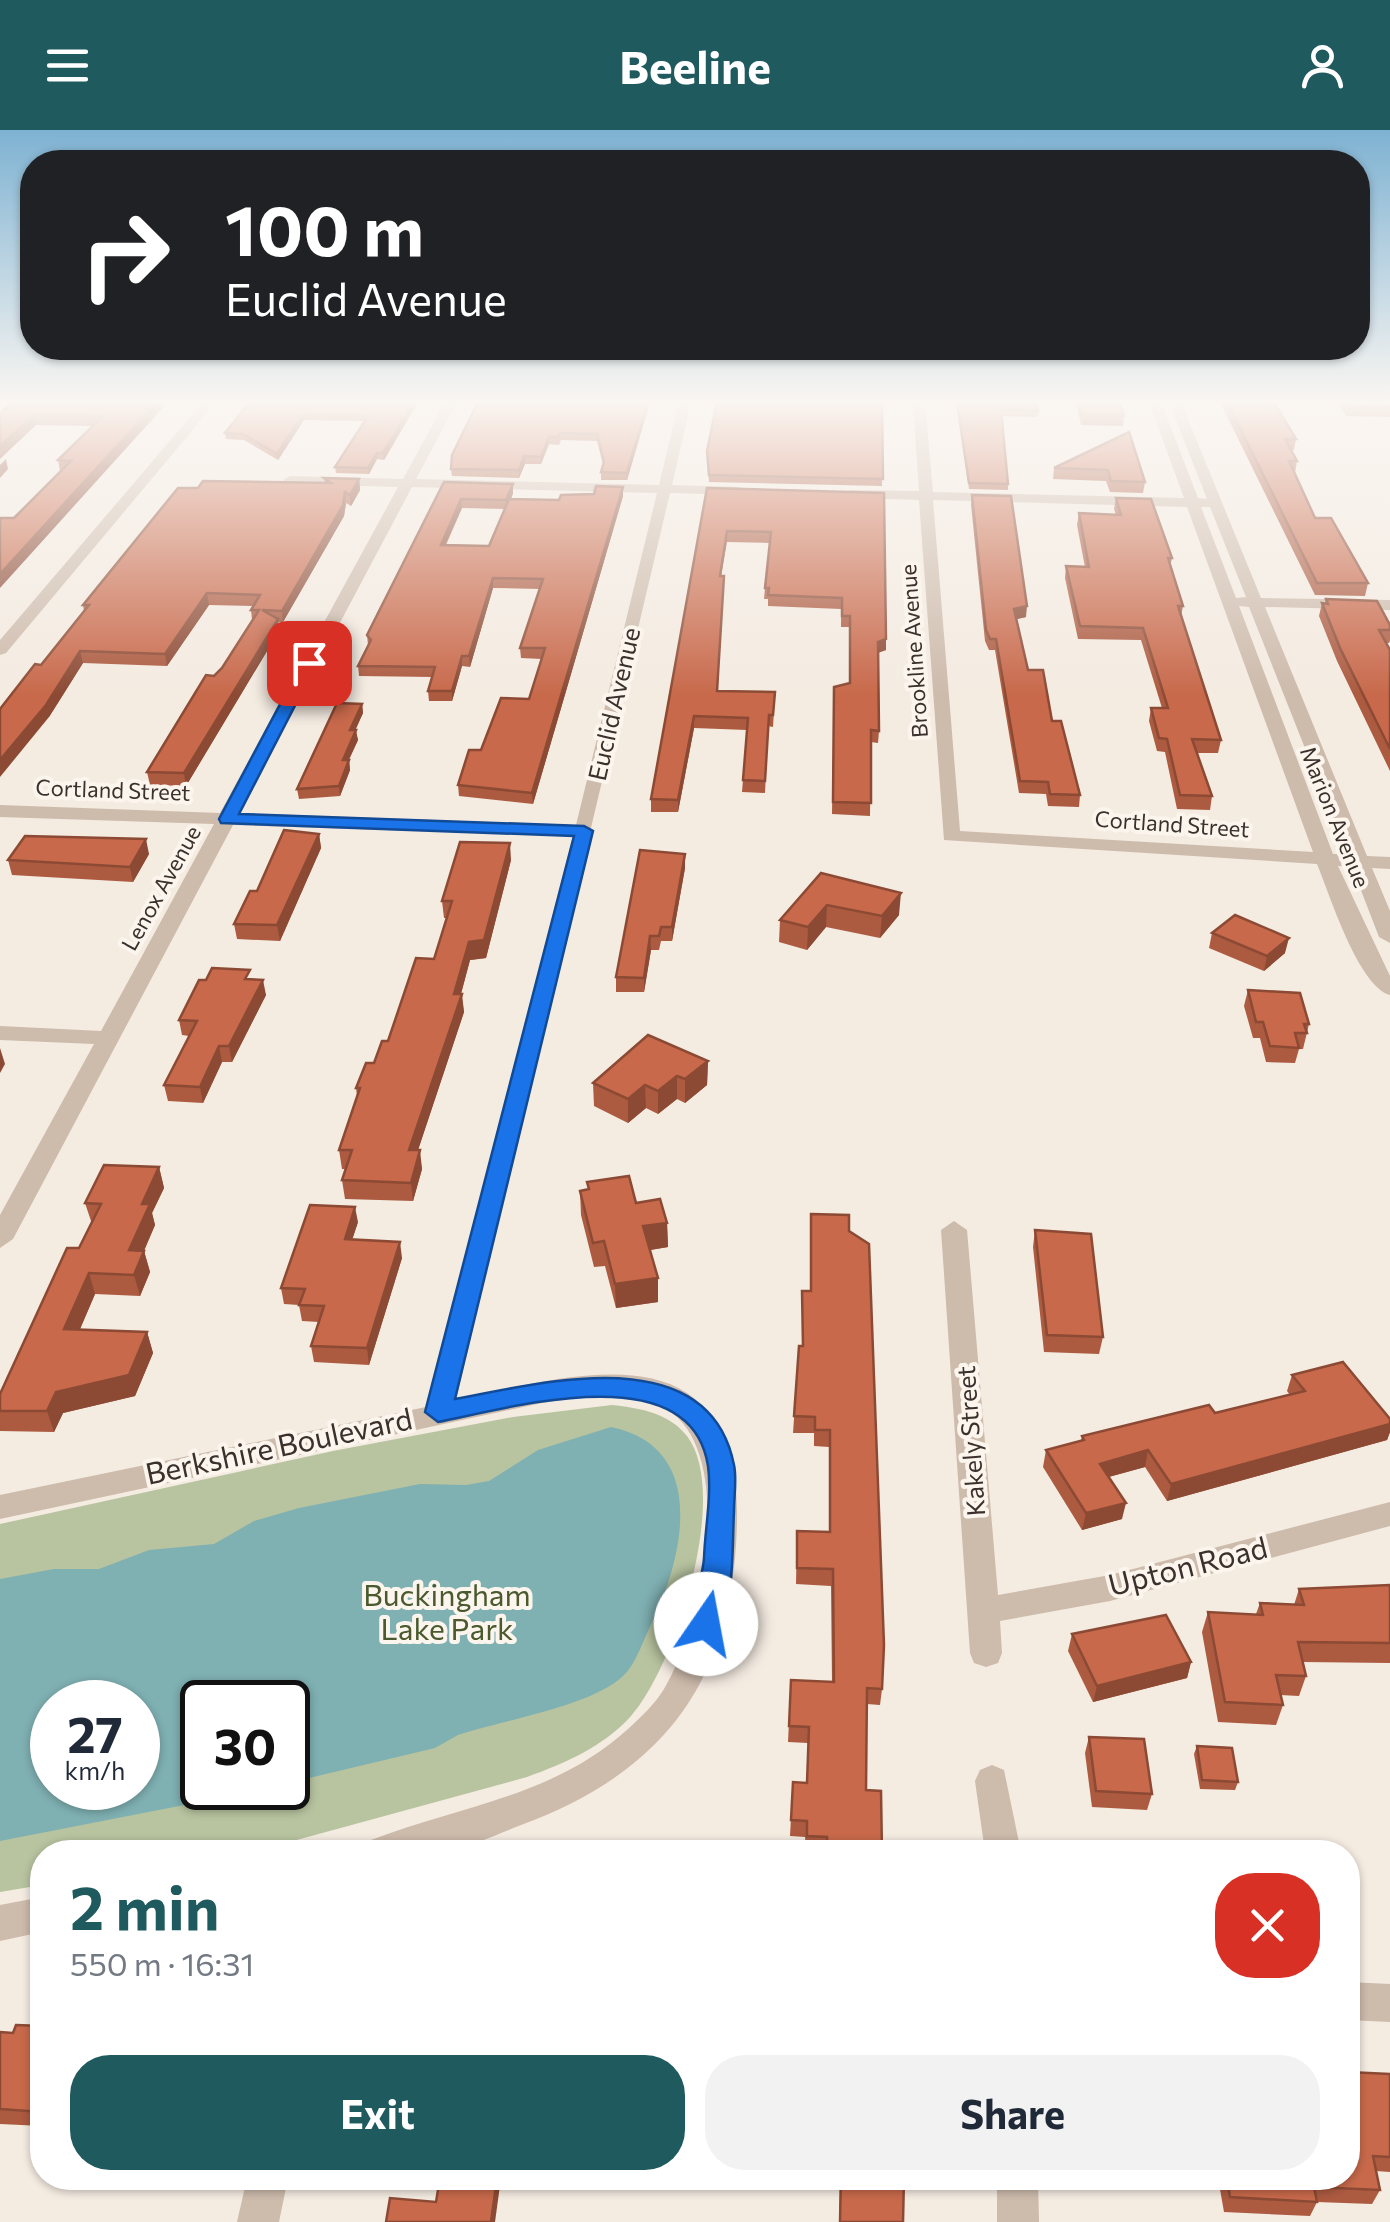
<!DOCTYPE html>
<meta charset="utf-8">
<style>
body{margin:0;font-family:Commissioner,sans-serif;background:#f2f2f3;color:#1f2937;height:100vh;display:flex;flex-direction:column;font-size:38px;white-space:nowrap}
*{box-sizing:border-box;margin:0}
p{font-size:32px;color:#747a83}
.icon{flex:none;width:55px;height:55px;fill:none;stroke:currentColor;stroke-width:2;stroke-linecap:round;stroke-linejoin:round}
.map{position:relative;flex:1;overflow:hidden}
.details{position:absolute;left:30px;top:1710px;width:1330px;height:350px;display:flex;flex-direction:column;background:#fff;border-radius:40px;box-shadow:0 2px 8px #0004}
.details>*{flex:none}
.banner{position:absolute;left:20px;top:20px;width:1350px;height:210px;border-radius:40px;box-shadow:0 2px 8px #0004;background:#202124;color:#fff;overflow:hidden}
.speed{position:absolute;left:30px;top:1550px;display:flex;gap:20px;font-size:50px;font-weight:700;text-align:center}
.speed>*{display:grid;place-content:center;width:130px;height:130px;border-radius:50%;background:#fff;box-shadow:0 2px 8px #0004;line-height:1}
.speed small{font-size:25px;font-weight:400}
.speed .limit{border:5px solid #111;border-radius:15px;background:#fff;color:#111}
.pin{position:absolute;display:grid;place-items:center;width:85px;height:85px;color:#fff;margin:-42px;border-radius:20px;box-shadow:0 5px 15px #0006}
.me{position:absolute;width:110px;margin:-55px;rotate:12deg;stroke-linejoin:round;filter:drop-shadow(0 0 8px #0008)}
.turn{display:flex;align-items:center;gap:35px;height:210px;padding:0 40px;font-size:45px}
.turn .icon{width:130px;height:130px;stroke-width:2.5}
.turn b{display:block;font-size:70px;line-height:85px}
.round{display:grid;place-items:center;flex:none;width:105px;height:105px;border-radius:40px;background:#f2f2f3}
.headline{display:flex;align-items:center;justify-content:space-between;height:170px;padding:0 40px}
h1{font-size:60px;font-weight:700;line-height:75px;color:#1f5a5e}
.cta{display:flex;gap:20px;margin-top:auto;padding:20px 40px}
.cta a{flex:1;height:115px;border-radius:40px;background:#1f5a5e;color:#fff;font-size:40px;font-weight:700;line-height:115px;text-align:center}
.cta a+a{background:#f2f2f3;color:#1f2937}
header{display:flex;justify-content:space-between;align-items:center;height:130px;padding:0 40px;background:#1f5a5e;color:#fff;font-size:45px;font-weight:700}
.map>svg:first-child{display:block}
.green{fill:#b8c4a0;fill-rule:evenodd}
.water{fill:#7fb0b2;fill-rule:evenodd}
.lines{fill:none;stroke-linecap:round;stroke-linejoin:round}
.minor{fill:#cdbbac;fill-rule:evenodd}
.wall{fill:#ac5a40;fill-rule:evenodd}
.shaded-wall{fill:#8c4a34}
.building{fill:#c8694b;stroke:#8c4a34;stroke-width:2.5}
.route{fill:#1a73e8;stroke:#114b97;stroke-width:2.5}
.labels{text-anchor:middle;stroke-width:8;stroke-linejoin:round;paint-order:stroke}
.far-street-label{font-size:22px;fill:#3b302b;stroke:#fbf5ee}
.street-label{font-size:25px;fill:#3b302b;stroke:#fbf5ee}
.near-street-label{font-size:30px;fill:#3b302b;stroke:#fbf5ee}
.near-park-label{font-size:30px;fill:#4a5a2e;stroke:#fbf5ee}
</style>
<header><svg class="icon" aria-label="menu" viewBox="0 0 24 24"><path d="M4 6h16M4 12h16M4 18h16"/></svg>Beeline<svg class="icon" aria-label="person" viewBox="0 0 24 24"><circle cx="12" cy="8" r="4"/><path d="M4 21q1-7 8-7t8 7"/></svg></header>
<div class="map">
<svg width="1390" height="2092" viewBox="0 0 1390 2092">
<rect width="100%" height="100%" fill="#f4ebe1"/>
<path class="green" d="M612,1275C640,1278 669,1283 687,1306C731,1364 675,1537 631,1586C603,1617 565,1633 527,1647L282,1714L235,1722H42V1755L0,1762V1394L333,1321L513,1287ZM52,1572H138V1658H52ZM202,1572H288V1658H202Z"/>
<path class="water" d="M611,1297C712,1318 682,1433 649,1499C641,1515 636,1534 623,1546C590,1577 502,1590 458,1605L435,1618L288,1653V1572H202V1658H271L0,1711V1449L54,1439H99L149,1420L214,1414L254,1391L299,1378L420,1354L466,1355L489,1351L538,1320ZM138,1572V1658H52V1572Z"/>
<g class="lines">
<g class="minor">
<polygon points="203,272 216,272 6,523 0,525 0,510"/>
<path d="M445,272H457L416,349L659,355L679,272H691L672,355L740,357L747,361L740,365L670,363L456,1270C520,1257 628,1224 687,1263C729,1291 738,1344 737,1391C734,1548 667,1641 521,1695C496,1705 469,1717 442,1722C418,1726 391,1722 366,1722L371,1710C460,1676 555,1666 628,1599C641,1587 655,1574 664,1559C701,1498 741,1318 662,1276C628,1257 579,1268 542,1273L0,1389V1365L426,1277L573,706L233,695L13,1109L0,1118V1085L94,914L0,910V896L101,901L214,694L0,687V675L220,683L398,357L290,354L283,350L290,346L403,349ZM412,357L657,363L576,695L239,683Z"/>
<path d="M913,272H925L933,362L1184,368L1149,272H1161L1198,368L1207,369L1169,272H1181L1261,468L1390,470V480L1265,477L1367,726L1390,727V739L1372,738L1390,781V813L1379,807L1352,737L1338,736L1390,846V865C1358,856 1330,765 1317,734L944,710L919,370L850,368L843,364L850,360L919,361ZM933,370L1187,377L1313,722L960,701ZM1201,377H1210L1246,467L1236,468ZM1239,476L1249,477L1347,724H1333Z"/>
<polygon points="954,1091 967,1100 998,1465 1110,1445 1390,1372 1390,1396 1110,1471 1000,1491 1002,1523 998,1533 986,1537 974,1533 970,1523 941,1100"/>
<polygon points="992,1635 1004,1640 1021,1722 985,1722 975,1651 980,1640"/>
<polygon points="42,1767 42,1802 0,1811 0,1775"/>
<polygon points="1348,1852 1390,1854 1390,1892 1348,1890"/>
<polygon points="247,2048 288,2048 279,2092 237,2092"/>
<polygon points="997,2048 1038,2048 1039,2092 997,2092"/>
</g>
</g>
<g class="wall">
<polygon points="168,272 60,341 58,330 93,296 36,295 0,284"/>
<polygon points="250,272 418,272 384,330 377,329 369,344 336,343 335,337 364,291 304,290 278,330 244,310 226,309 225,303"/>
<polygon points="650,272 627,350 601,350 601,342 603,334 597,311 561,310 559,315 549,314 541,334 525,334 519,348 452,346 451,339"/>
<polygon points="882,272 882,356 709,352 707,328"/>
<polygon points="956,272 1036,272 1038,281 1037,287 1001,286 1008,354 1008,360 969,359"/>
<polygon points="1076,272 1119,272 1124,286 1123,296 1081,295"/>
<polygon points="1220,272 1266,272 1296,309 1294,320 1291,320 1297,331 1295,343 1315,388 1368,453 1365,466 1315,465"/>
<polygon points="1337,272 1390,272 1390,287 1346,286"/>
<polygon points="1129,302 1145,352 1143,363 1110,362 1106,351 1053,349 1054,338"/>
<polygon points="324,348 359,349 360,360 351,376 346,373 344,386 283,492 278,492 279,501 186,656 150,655 147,642 214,546 222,538 252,490 251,480 253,476 209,475 167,536 83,533 49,587 41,535 84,481 83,475 198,358 325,353"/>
<path d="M444,352L513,354V363L511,369L559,370L623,357V366L533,674L459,666L458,655L481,620L529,569L542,529L521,528L520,518L540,459L493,458L470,537L462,536L452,571H429L428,561L432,547L359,546L358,536L368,515L367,505ZM462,378L505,379L489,416L446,415Z"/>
<polygon points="707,358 884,363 886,509 886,520 878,523 879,601 878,613 871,612 870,686 832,684 834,557 849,554 849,497 841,497 841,479 768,476 768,469 764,469 765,458 770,413 727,412 721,446 718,561 775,562 773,597 768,596 765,663 742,662 747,600 694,598 678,682 651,682 651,669"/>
<polygon points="972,365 1026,487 1017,489 1028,540 1052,591 1080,665 1079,677 1048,676 1046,664 1019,663 995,520 989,520 985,511 971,375"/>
<polygon points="1116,368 1172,428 1170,437 1183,476 1181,486 1221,610 1218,623 1197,623 1212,666 1210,680 1177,679 1165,622 1157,621 1149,591 1151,578 1162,578 1141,510 1078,509 1065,448 1066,436 1085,437 1077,395 1079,383 1116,385 1114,379"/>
<polygon points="1326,469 1390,495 1390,511 1389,513 1386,513 1390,520 1390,641 1337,531 1319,486 1322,473 1325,474"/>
<polygon points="362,574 363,583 355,600 358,610 349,630 350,640 340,666 299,669 297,659"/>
<polygon points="319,704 321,718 280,811 237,809 234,794 257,761"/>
<polygon points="149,724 133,752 12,745 8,730"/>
<polygon points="685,724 685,738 672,811 661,811 659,820 651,820 644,862 616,862 616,847"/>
<polygon points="511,730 486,828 470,830 461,864 464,882 418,1020 422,1039 413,1071 345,1069 342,1050 346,1039 342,1039 339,1020 357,966 356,958 388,911 434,829 446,788 444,788 442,771"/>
<polygon points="821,743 899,785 880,808 826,797 807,820 779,812 780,790"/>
<polygon points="1212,803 1285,823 1264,841 1209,818"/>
<polygon points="252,849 266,865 232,932 222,932 203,973 168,971 164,955 189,906 182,905 179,890"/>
<polygon points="1248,860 1309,894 1303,919 1299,919 1295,933 1266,932 1260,908 1253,908 1244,876"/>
<polygon points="708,931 707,955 685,973 677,969 658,984 646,978 628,993 594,976 593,953"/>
<polygon points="159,1037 164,1058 152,1083 155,1095 144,1121 150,1142 140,1166 95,1164 80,1199 147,1202 153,1223 135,1266 63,1283 54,1302 0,1301 0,1264 92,1094 85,1073"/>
<polygon points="587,1052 636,1073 667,1093 668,1117 650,1120 658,1148 658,1172 616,1178 605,1136 594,1137 581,1085 580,1061 588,1059"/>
<polygon points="811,1084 849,1101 882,1559 880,1575 867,1574 866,1660 882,1722 806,1722 805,1707 790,1706 793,1652 807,1653 808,1613 788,1612 791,1550 832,1552 831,1456 796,1454 797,1401 829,1402 829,1317 814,1316 814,1303 793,1303 799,1216 802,1216 802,1161 810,1161"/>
<polygon points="358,1092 352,1110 402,1128 369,1235 314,1232 311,1216 319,1192 302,1191 299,1175 284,1174 281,1158"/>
<polygon points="1035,1100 1103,1207 1099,1224 1044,1222 1033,1117"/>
<polygon points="1292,1245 1390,1289 1390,1302 1387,1310 1167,1371 1145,1337 1109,1347 1122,1389 1082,1400 1043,1337 1046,1320 1081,1311 1082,1306 1215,1283 1290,1265 1287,1261"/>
<polygon points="1390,1455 1390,1533 1303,1532 1306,1546 1299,1566 1280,1565 1283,1575 1276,1595 1218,1592 1202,1502 1208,1482 1256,1484 1260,1473 1294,1475 1299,1459"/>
<polygon points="1072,1504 1191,1532 1187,1548 1093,1572 1068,1521"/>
<polygon points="1089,1607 1152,1664 1147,1680 1092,1677 1085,1623"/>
<polygon points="1197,1616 1238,1652 1235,1660 1200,1659 1194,1624"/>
<polygon points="42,1896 42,1996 0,1994 0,1902 13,1903"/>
<polygon points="1390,1944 1390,2042 1376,2041 1380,2060 1372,2074 1317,2072 1310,2086 1224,2082 1218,2048 1348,2048"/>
<polygon points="840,2048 904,2048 903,2092 839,2092"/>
</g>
<g class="shaded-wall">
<polygon points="157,272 168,272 0,458 0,444"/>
<polygon points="414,272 418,272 384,330 383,323"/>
<polygon points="648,272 650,272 627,350 627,343"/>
<polygon points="303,284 304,290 278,330 277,324"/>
<polygon points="34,285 36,295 0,329 0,316"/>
<polygon points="549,307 549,314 541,334 541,327"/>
<polygon points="377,323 377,329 369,344 368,338"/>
<polygon points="524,326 525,334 519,348 519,340"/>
<polygon points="6,329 8,339 0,348 0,335"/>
<polygon points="359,349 360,360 351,376 350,365"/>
<polygon points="513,354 513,363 507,379 506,370"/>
<polygon points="623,357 623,366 533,674 532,663"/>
<polygon points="345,362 346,373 344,386 283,492 282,481"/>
<polygon points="461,369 462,378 441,424 441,415"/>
<polygon points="493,448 493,458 470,537 469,526"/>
<polygon points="207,463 209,475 167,536 165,524"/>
<polygon points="1027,476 1026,487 1013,490 1014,479"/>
<polygon points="278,489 279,501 186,656 184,643"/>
<polygon points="886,509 886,520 877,523 878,512"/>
<polygon points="80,521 83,533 49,587 0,647 0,630"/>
<polygon points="462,526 462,536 452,571 452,561"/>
<polygon points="362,574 363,583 351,610 350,600"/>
<polygon points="694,586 694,598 678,682 678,670"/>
<polygon points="356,600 358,610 344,639 343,630"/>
<polygon points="349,630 350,640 340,666 339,656"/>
<polygon points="319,704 321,718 280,811 277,795"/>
<polygon points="146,709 149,724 133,752 130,737"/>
<polygon points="510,713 511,730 486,828 470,830 456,882 454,864 469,812"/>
<polygon points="685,724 685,738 672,811 672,797"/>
<polygon points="901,763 899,785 880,808 882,786"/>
<polygon points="827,775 826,797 807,820 808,797"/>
<polygon points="650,806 651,820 644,862 644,848"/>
<polygon points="1289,808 1285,823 1264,841 1267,826"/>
<polygon points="263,850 266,865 232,932 229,916"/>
<polygon points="462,864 464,882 412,1038 409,1020"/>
<polygon points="219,916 222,932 203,973 200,957"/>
<polygon points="0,918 5,934 0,943"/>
<polygon points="708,931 707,955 685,973 685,949"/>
<polygon points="677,946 677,969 658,984 658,961"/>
<polygon points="645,955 646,978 628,993 628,969"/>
<polygon points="420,1020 422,1039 413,1071 411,1053"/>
<polygon points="159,1037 164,1058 152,1083 155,1095 135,1141 129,1120 142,1074"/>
<polygon points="355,1077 358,1092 347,1125 345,1109"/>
<polygon points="667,1093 668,1117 644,1121 643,1096"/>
<polygon points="400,1112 402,1128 369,1235 367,1218"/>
<polygon points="144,1121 150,1142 140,1166 134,1145"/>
<polygon points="89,1143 95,1164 71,1220 64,1199"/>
<polygon points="658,1148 658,1172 616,1178 615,1154"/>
<polygon points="147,1202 153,1223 135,1266 63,1283 54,1302 47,1281 56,1262"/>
<polygon points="1390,1294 1390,1302 1387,1310 1167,1371 1171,1354"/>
<polygon points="1148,1320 1145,1337 1097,1350 1100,1334"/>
<polygon points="1126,1373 1122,1389 1082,1400 1086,1383"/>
<polygon points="1191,1532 1187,1548 1093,1572 1097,1556"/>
<polygon points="497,2048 501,2048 495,2092 491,2092"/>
</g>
<g class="building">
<polygon points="13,272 157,272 0,444 0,388 14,388 71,331 58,330 103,286 34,285 0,316 0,284"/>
<polygon points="250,272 414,272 383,323 377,323 368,338 335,337 368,286 303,284 277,324 243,304 225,303"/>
<polygon points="478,272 648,272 627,343 601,342 604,332 597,304 561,303 558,307 549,307 541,327 524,326 519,340 451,339 452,325"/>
<polygon points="717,272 882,272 883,349 709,345 707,321"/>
<polygon points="957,272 1036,272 1038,281 1001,280 1008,354 969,353"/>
<polygon points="1080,272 1119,272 1124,286 1082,284"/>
<polygon points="1227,272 1266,272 1266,274 1275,274 1296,309 1285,309 1297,331 1289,331 1315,388 1331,388 1368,453 1317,453"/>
<polygon points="1345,272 1390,272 1390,277 1348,276"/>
<polygon points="1129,302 1145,352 1111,351 1108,340 1054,338"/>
<polygon points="324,348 359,349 350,365 345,362 343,375 282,481 262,480 278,489 184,643 147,642 206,545 214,546 222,538 259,480 251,480 260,465 207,463 165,524 80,521 46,575 0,630 0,579 35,534 41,535 89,475 83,475 178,358 198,358 203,351 331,353"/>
<polygon points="444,352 513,354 506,370 461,369 441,415 489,416 509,369 559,370 561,365 594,364 596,356 623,357 532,663 458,655 469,620 481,620 501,568 529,569 545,518 520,518 543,449 493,448 469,526 462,526 452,561 428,561 435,537 358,536 371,510 367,505"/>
<polygon points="707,358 884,363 886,509 878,512 879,601 871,600 871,673 833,672 834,557 850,553 850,486 842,486 842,468 768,465 769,458 765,458 771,402 727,401 720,446 724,446 717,561 775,562 773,585 769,585 765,651 743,650 748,588 694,586 678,670 651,669"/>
<polygon points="972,365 1011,366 1027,476 1014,479 1028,540 1043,540 1052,591 1061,591 1080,665 1050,664 1048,652 1020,651 996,509 990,509 986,500"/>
<polygon points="1116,368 1151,369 1172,428 1168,428 1183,476 1178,476 1221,610 1192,609 1212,666 1180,665 1167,609 1159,608 1151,578 1168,578 1143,498 1080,496 1066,436 1089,437 1079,383 1121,385"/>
<polygon points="1326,469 1377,471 1390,495 1390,500 1379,500 1390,520 1390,619 1340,518 1322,473 1328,474"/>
<polygon points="337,573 362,574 350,600 356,600 343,630 349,630 339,656 297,659"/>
<polygon points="284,700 319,704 277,795 234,794 250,761 257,761"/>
<polygon points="25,706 146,709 130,737 8,730"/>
<polygon points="460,712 510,713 484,810 469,812 454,864 462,864 409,1020 420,1020 411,1053 342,1050 352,1020 339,1020 360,958 356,958 366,933 374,933 382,911 388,911 416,828 434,829 452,771 442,771"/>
<polygon points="640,720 685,724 672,797 661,797 659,806 650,806 644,848 616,847"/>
<polygon points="821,743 901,763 882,786 827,775 808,797 780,790"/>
<polygon points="1235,785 1289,808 1267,826 1212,803"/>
<polygon points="212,838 250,840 245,849 263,850 229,916 219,916 200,957 164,955 197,891 179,890 199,850 206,850"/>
<polygon points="1248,860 1300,863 1309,894 1304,894 1307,903 1295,903 1299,918 1270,916 1263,892 1256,892"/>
<polygon points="648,905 708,931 685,949 677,946 658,961 645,955 628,969 593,953"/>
<polygon points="104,1035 159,1037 142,1074 150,1074 129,1120 144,1121 134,1145 89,1143 64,1199 147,1202 129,1245 56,1262 47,1281 0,1281 0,1264 67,1118 79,1118 101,1074 85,1073"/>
<polygon points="629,1046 636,1073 660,1069 667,1093 643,1096 658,1148 615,1154 604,1111 593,1113 580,1061 589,1059 587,1052"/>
<polygon points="310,1075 355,1077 345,1109 400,1112 367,1218 311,1216 324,1176 299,1175 305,1159 281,1158"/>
<polygon points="811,1084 849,1085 849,1101 869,1114 884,1515 882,1559 867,1558 866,1660 881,1661 882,1722 827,1722 827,1707 807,1706 807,1691 791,1690 793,1652 807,1653 809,1597 789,1596 791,1550 834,1552 833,1439 797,1438 797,1401 830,1402 830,1300 815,1300 815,1287 794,1286 799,1216 803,1216 802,1161 811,1161"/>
<polygon points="1035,1100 1091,1104 1103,1207 1047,1205"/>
<polygon points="1343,1232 1390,1289 1390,1294 1171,1354 1148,1320 1100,1334 1126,1373 1086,1383 1046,1320 1084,1310 1082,1306 1209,1275 1215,1283 1305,1261 1292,1245"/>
<polygon points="1390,1455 1390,1513 1298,1512 1306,1546 1276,1545 1283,1575 1225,1572 1208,1482 1263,1485 1260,1473 1304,1475 1299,1459"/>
<polygon points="1166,1485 1191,1532 1097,1556 1072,1504"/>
<polygon points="1089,1607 1144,1609 1152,1664 1096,1661"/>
<polygon points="1197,1616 1232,1618 1238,1652 1202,1650"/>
<polygon points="16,1895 42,1896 42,1982 0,1979 0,1902 13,1903"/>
<polygon points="1348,1942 1390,1944 1390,2027 1373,2026 1380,2060 1314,2057 1317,2072 1230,2067 1227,2048 1348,2048"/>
<polygon points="440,2048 497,2048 491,2092 386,2092 390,2068 436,2072"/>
<polygon points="841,2048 904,2048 903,2092 840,2092"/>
</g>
<linearGradient id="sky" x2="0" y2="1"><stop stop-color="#7eb2d2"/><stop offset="0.48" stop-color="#faf6f2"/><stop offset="1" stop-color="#faf6f2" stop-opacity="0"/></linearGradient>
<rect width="1390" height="565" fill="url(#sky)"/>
<path class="route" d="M309,529L317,533L239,684L584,696L593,701L455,1269C542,1253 709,1208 734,1335C737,1349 734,1366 734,1381C732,1420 735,1466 717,1502L706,1506L696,1502C686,1483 703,1450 704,1428C705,1399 712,1364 708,1336C691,1224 510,1278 438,1292L425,1282L574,706L221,693L219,689L302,533Z"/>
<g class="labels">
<g class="far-street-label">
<text transform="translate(914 521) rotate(-94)" y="8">Brookline Avenue</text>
<text transform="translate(113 660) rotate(2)" y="8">Cortland Street</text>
<text transform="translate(1335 687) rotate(68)" y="8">Marion Avenue</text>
<text transform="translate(1172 694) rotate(4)" y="8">Cortland Street</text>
<text transform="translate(161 758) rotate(-61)" y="8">Lenox Avenue</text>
</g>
<g class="street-label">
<text transform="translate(614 574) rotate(-77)" y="9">Euclid Avenue</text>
<text transform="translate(971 1311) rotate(-94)" y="9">Kakely Street</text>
</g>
<g class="near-street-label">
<text transform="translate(279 1317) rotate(-12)" y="10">Berkshire Boulevard</text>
<text transform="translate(1188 1437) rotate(-14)" y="10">Upton Road</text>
</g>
<g class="near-park-label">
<text x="447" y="1476">Buckingham<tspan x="447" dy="34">Lake Park</tspan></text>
</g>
</g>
</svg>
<div class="speed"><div>27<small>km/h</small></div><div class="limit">30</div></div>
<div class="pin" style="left:309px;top:533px;background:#d93025"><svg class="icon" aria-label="arrive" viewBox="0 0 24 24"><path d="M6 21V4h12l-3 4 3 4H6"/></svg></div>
<svg class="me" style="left:706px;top:1494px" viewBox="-20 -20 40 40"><circle r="19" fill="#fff"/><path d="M0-13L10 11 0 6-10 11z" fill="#1a73e8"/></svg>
<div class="banner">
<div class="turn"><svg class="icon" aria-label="right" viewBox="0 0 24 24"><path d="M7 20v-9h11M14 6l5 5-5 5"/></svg><div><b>100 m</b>Euclid Avenue</div></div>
</div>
<section class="details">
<div class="headline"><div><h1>2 min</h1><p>550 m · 16:31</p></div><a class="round" style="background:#d93025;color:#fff"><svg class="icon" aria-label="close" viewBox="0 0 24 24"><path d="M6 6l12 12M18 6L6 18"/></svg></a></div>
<div class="cta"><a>Exit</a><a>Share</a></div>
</section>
</div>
